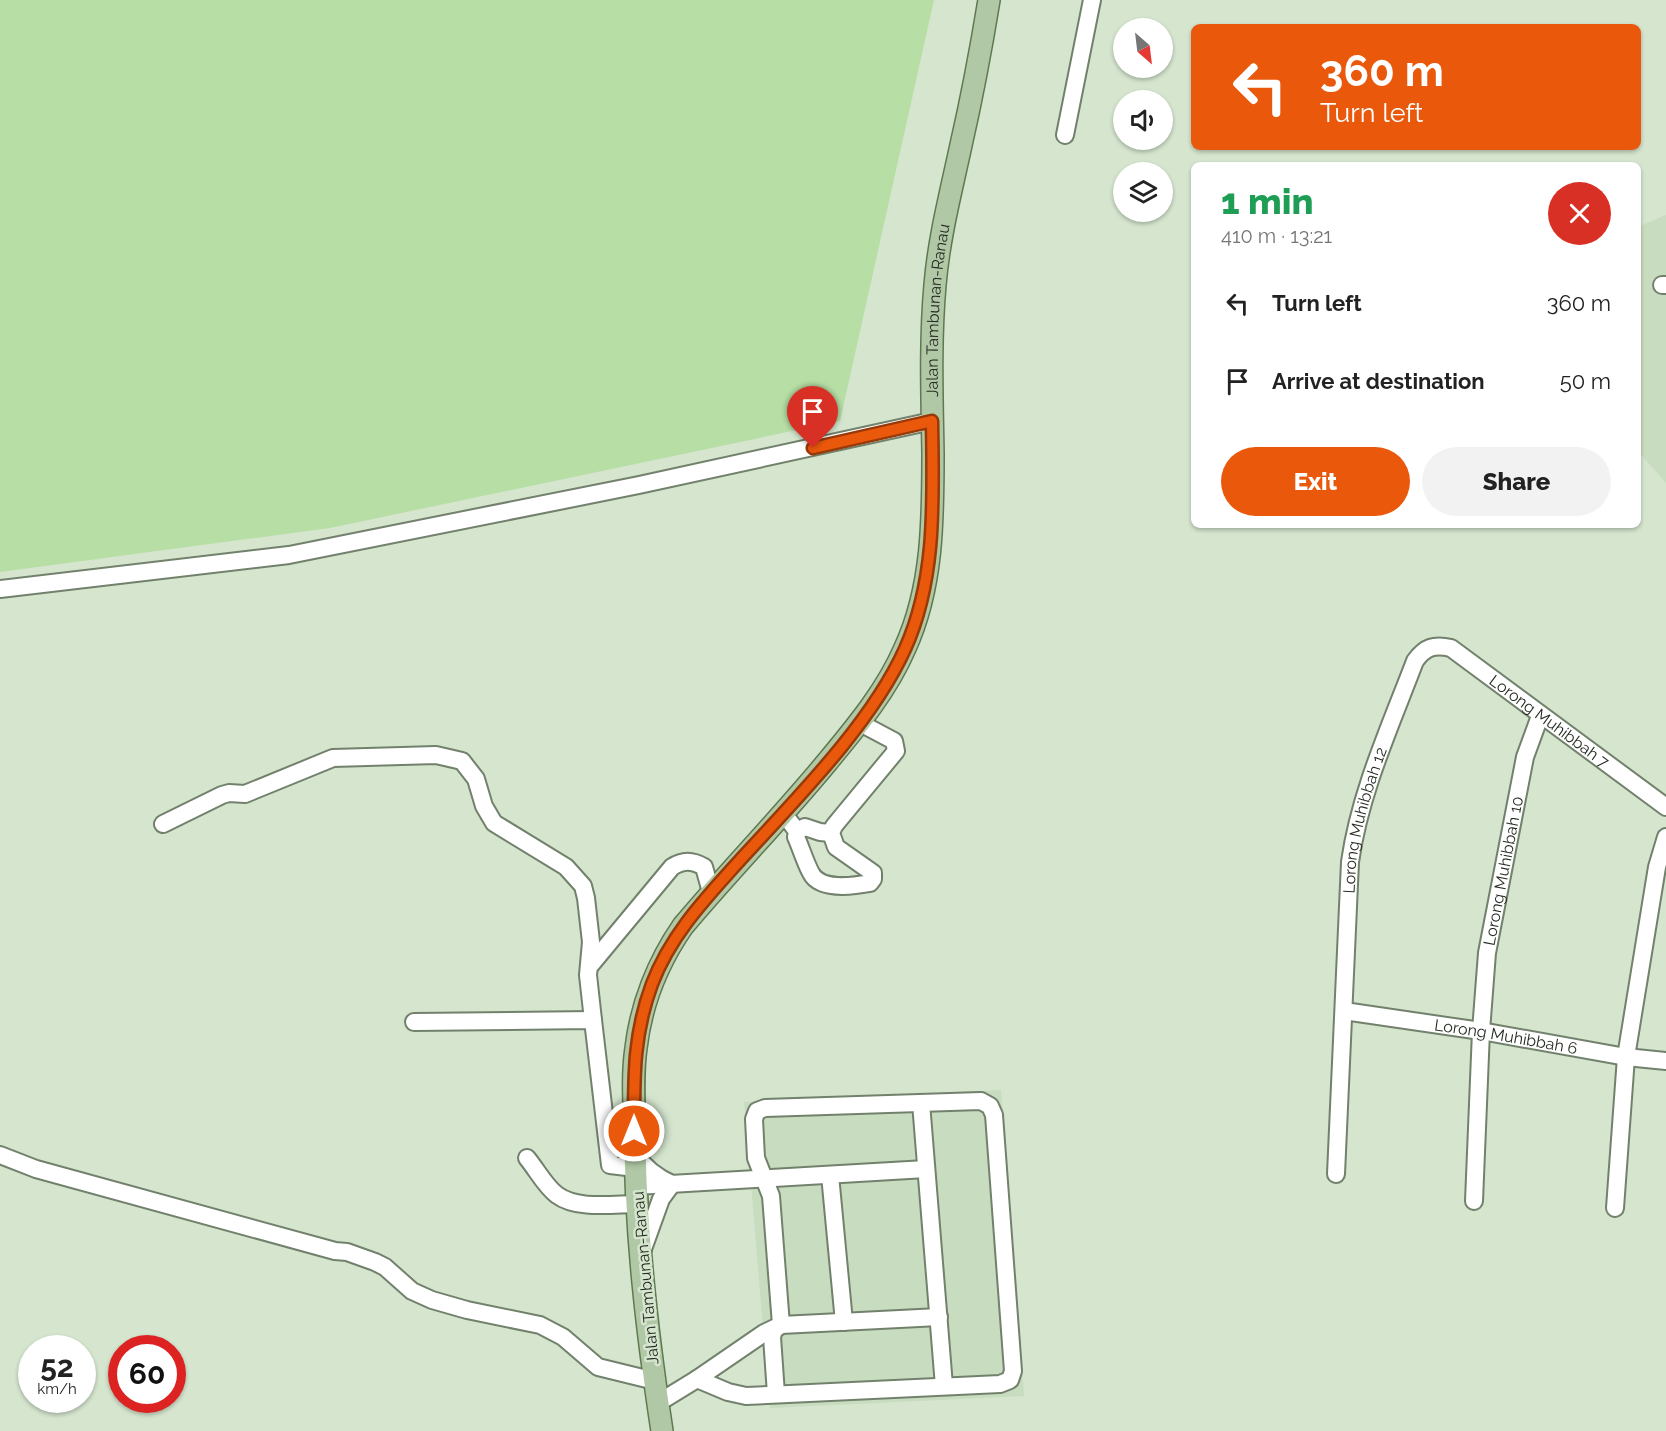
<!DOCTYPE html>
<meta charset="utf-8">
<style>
body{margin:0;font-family:Raleway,sans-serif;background:#f2f2f2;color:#222;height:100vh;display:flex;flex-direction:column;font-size:22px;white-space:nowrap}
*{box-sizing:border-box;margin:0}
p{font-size:20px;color:#767676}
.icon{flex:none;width:33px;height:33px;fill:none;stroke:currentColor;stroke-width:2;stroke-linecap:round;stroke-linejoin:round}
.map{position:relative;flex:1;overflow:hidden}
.drawer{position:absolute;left:1191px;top:162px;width:450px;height:366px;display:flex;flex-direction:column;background:#fff;border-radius:9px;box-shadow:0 2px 4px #0004}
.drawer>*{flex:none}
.banner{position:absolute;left:1191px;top:24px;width:450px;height:126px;border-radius:9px;box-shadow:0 2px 4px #0004;background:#ea580c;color:#fff;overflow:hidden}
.needle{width:39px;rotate:152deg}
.controls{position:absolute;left:1113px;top:18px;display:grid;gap:12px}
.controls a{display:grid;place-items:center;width:60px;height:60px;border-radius:50%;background:#fff;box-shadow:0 2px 4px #0004;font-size:30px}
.speed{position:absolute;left:18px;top:1335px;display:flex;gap:12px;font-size:30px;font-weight:700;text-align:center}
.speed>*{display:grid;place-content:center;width:78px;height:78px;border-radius:50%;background:#fff;box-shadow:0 2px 4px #0004;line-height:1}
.speed small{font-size:15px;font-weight:400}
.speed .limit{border:9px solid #d22;background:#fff;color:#111}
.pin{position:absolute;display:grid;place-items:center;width:51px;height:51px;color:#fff;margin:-62px -26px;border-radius:50% 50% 50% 0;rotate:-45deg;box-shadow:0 0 6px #0007}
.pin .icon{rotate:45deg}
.me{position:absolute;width:66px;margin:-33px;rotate:0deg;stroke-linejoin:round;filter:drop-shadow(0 0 4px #0008)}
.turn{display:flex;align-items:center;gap:21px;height:126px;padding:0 30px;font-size:27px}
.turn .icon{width:78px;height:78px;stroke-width:2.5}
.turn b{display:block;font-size:42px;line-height:51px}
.round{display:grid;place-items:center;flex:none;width:63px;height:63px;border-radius:32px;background:#f2f2f2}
.head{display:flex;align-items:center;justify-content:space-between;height:102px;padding:0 30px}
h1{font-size:36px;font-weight:800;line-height:45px;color:#1e9e55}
.primary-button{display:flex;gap:12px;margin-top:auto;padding:12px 30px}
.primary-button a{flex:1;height:69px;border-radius:36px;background:#ea580c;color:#fff;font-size:24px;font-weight:800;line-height:69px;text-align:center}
.primary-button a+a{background:#f2f2f2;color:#222}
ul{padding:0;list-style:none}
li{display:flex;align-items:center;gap:18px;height:78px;padding:0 30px}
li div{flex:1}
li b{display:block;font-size:22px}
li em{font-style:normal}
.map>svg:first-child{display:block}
.built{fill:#c8dcbf}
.green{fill:#b7dfa5}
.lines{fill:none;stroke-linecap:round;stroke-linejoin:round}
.minor-casing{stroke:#72816c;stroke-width:20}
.major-casing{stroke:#5e7950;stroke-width:24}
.minor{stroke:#fff;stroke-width:16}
.major{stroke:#b0c8a5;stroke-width:21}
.route-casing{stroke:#983908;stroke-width:15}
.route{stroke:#ea580c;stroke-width:10}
.labels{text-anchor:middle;stroke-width:5;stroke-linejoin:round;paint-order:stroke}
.street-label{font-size:16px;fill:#252b22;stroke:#d5e5ce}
</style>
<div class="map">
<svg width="1666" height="1431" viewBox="0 0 1666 1431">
<rect width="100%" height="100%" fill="#d5e5ce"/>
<g class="built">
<polygon points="1666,215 1666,483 1638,451 1638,227"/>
<polygon points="1001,1090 1024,1396 770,1408 744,1102"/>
</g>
<polygon class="green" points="0,0 934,0 840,421 330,528 0,572"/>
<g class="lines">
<g class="minor-casing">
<g id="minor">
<polyline points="1065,135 1092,0"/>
<polyline points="1662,285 1666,285"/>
<polyline points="0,589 289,555 639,485 932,421"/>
<path d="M783,813L797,831L796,837C801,848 805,862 811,873C820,891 854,886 870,883L873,879V873L836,847L831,833L834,826L896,751L894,741L860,723"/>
<polyline points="163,824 222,795 229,793 245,794 333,758 436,755 462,761 476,779 484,806 494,823 566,867 583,886 586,898 591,942 588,975 593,1020"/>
<polyline points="797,831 805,827 820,832 831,833"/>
<path d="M589,967L672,867C683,860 692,860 704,867L711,892"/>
<path id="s1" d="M1344,1011L1481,1031L1626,1057L1666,1061"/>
<polyline points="414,1022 593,1020 610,1165 635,1168"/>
<polyline points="921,1103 944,1386"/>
<path d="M635,1154C644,1167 656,1177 672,1184L661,1199L643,1249"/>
<polyline points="0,1155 36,1169 335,1251 347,1252 375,1262 385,1267 412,1291 432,1300 467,1310 540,1325 563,1337 598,1367 655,1381"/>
<path d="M527,1158C537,1170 545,1186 557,1195C577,1210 614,1204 637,1204"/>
<path id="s2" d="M1336,1174L1350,862C1360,792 1390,727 1415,661C1425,647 1434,644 1451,648L1666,807"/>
<polyline points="830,1175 844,1322"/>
<polyline points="636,1186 926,1169"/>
<path id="s3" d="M1474,1201L1481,1031L1487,953L1525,757L1540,716"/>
<polyline points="1615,1208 1626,1057 1657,867 1666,837"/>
<polyline points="697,1379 764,1333 781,1325 939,1317"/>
<polyline points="776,1394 772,1337 774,1330 781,1325"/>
<polyline points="658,1403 697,1379 728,1392 746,1396 1000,1384 1010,1380 1013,1371 994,1115 990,1106 981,1101 765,1108 757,1111 754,1119 756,1158 771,1196 781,1325"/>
</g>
</g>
<g class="major-casing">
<g id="major">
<path id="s4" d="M662,1431C647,1332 635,1231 635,1131C634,1104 632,1075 636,1048C641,1005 658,962 683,926C730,870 781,818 828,761C857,726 887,690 905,648C933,587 933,519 933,453C932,397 930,341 935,285C939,237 951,192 961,145C972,97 981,49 989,0"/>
</g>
</g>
<use href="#minor" class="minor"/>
<use href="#major" class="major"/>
</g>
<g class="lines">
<g class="route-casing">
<path id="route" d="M634,1131C634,1078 633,1035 652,984C671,934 706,898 741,859C797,798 871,724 905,649C937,578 933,498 932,421L813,448"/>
</g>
<use href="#route" class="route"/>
</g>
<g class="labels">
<g class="street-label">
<text dy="6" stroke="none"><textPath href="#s4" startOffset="1215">Jalan Tambunan-Ranau</textPath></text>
<text dy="6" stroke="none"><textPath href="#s2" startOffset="688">Lorong Muhibbah 7</textPath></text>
<text dy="6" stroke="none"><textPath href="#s2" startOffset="356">Lorong Muhibbah 12</textPath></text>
<text dy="6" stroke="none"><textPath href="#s3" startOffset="332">Lorong Muhibbah 10</textPath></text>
<text dy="6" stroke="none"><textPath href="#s1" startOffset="164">Lorong Muhibbah 6</textPath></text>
<text transform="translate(645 1278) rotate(-95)" y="6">Jalan Tambunan-Ranau</text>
</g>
</g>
</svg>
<div class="controls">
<a><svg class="needle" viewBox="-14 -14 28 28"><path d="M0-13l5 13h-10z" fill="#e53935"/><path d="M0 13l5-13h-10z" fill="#767676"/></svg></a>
<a><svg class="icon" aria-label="sound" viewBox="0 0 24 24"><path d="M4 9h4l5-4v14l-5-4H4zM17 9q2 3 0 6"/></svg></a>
<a><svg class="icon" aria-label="layers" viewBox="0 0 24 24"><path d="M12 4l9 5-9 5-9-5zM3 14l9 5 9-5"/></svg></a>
</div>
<div class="speed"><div>52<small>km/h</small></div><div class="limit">60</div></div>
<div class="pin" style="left:813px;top:448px;background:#d93025"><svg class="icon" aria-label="arrive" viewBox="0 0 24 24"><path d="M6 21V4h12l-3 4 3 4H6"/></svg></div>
<svg class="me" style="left:634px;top:1131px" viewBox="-20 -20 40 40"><circle r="17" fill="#ea580c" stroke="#fff" stroke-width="3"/><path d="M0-11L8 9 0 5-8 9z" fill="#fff"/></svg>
<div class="banner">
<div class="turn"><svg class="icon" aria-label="left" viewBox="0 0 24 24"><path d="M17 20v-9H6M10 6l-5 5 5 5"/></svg><div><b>360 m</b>Turn left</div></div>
</div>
<section class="drawer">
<div class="head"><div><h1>1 min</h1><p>410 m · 13:21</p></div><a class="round" style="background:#d93025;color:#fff"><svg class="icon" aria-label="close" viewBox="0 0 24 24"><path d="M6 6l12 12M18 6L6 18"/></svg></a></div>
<ul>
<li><svg class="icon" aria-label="left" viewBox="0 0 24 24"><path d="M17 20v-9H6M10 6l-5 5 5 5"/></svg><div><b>Turn left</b></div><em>360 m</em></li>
<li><svg class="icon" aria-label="arrive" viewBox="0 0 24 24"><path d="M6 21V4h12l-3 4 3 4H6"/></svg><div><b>Arrive at destination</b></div><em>50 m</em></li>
</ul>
<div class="primary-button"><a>Exit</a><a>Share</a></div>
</section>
</div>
